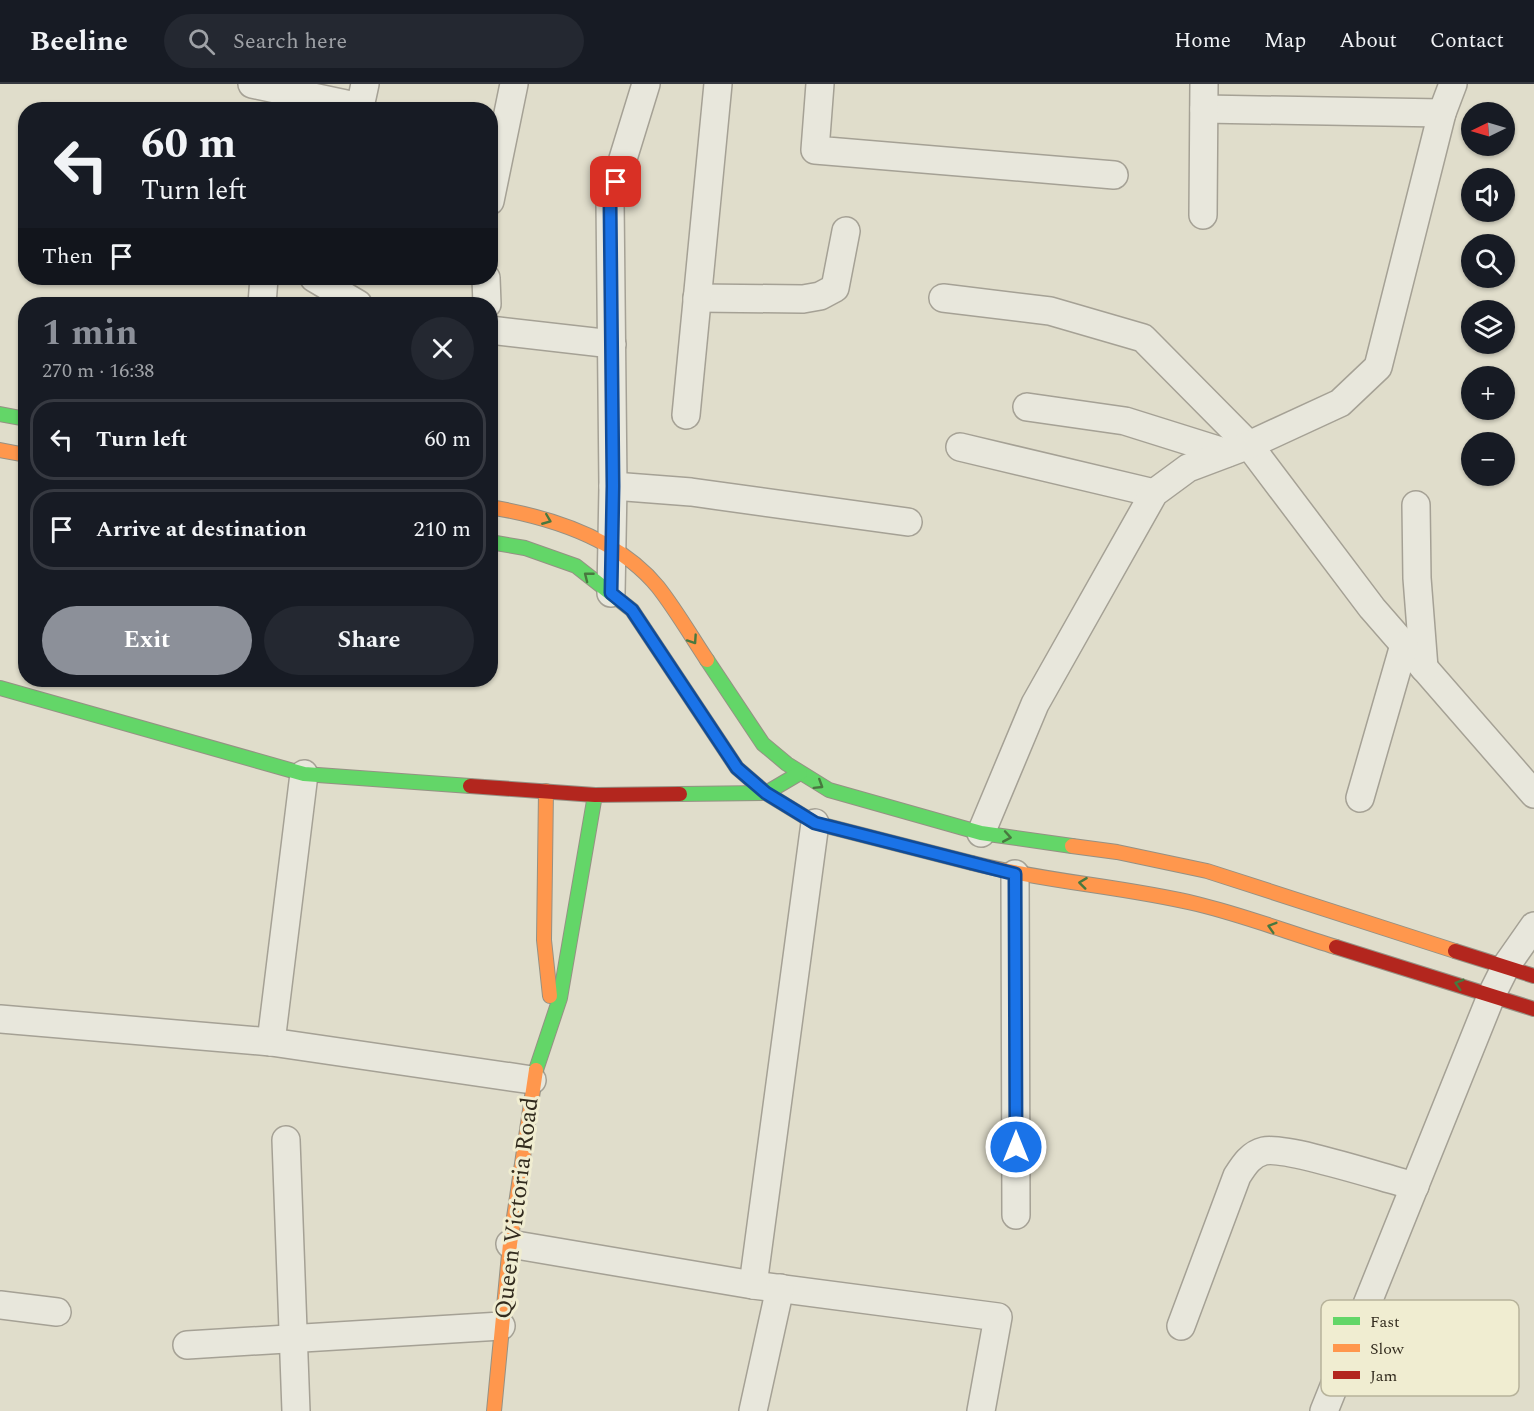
<!DOCTYPE html>
<meta charset="utf-8">
<style>
body{margin:0;font-family:Spectral,serif;background:#242831;color:#f1f3f6;height:100vh;display:flex;flex-direction:column;font-size:22px;white-space:nowrap}
*{box-sizing:border-box;margin:0}
p{font-size:20px;color:#9ea1a6}
.icon{flex:none;width:33px;height:33px;fill:none;stroke:currentColor;stroke-width:2;stroke-linecap:round;stroke-linejoin:round}
.map{position:relative;flex:1;overflow:hidden}
.side{position:absolute;left:18px;top:213px;width:480px;height:390px;display:flex;flex-direction:column;background:#171b24;border-radius:24px;box-shadow:0 2px 4px #0004}
.side>*{flex:none}
.hud{position:absolute;left:18px;top:18px;width:480px;height:183px;border-radius:24px;box-shadow:0 2px 4px #0004;background:#171b24;color:#f1f3f6;overflow:hidden}
.needle{width:39px;rotate:265deg}
.controls{position:absolute;left:1461px;top:18px;display:grid;gap:12px}
.controls a{display:grid;place-items:center;width:54px;height:54px;border-radius:50%;background:#171b24;box-shadow:0 2px 4px #0004;font-size:30px}
.pin{position:absolute;display:grid;place-items:center;width:51px;height:51px;color:#fff;margin:-26px;border-radius:12px;box-shadow:0 3px 9px #0006}
.me{position:absolute;width:66px;margin:-33px;rotate:0deg;stroke-linejoin:round;filter:drop-shadow(0 0 4px #0008)}
.turn{display:flex;align-items:center;gap:21px;height:126px;padding:0 24px;font-size:27px}
.turn .icon{width:78px;height:78px;stroke-width:2.5}
.turn b{display:block;font-size:42px;line-height:51px}
.then{display:flex;align-items:center;height:57px;padding:0 24px;background:#0003;gap:12px;font-size:22px}
.round{display:grid;place-items:center;flex:none;width:63px;height:63px;border-radius:32px;background:#242831}
.head{display:flex;align-items:center;justify-content:space-between;height:102px;padding:0 24px}
h1{font-size:36px;font-weight:700;line-height:45px;color:#8c9099}
.button{display:flex;gap:12px;margin-top:auto;padding:12px 24px}
.button a{flex:1;height:69px;border-radius:36px;background:#8c9099;color:#fff;font-size:24px;font-weight:700;line-height:69px;text-align:center}
.button a+a{background:#242831;color:#f1f3f6}
ul{padding:0;list-style:none}
li{display:flex;align-items:center;gap:18px;height:81px;margin:0 12px 9px;padding:0 12px;border:3px solid #363941;border-radius:24px}
li div{flex:1}
li b{display:block;font-size:22px}
li em{font-style:normal}
header{display:flex;align-items:center;gap:36px;box-sizing:border-box;height:84px;padding:0 30px;background:#171b24;border-bottom:2px solid #363941}
header strong{font-size:28px}
nav{display:flex;gap:33px;margin-inline-start:auto;font-size:21px}
.search{width:420px;height:54px;background:#242831;display:flex;align-items:center;gap:15px;box-sizing:border-box;padding:0 21px;border-radius:33px;color:#9ea1a6;font-size:22px}
.map>svg:first-child{display:block}
.lines{fill:none;stroke-linecap:round;stroke-linejoin:round}
.street-casing{stroke:#a5a195;stroke-width:30}
.fast-casing{stroke:#959184;stroke-width:16}
.slow-casing{stroke:#959184;stroke-width:16}
.jam-casing{stroke:#959184;stroke-width:16}
.street{stroke:#e8e7dc;stroke-width:27}
.fast{stroke:#63d668;stroke-width:14}
.slow{stroke:#ff974d;stroke-width:14}
.jam{stroke:#b3261e;stroke-width:14}
.oneway{stroke:#48783f}
.route-casing{stroke:#114b97;stroke-width:15}
.route{stroke:#1a73e8;stroke-width:10}
.labels{text-anchor:middle;stroke-width:6;stroke-linejoin:round;paint-order:stroke}
.street-label{font-size:24px;fill:#322b1e;stroke:#f0edd1}
.key{fill:#f0edd1;stroke:#b7b39b;stroke-width:1.5}
.key-label{font-size:16px;fill:#322b1e}
</style>
<header>
<strong>Beeline</strong>
<div class="search"><svg class="icon" aria-label="search" viewBox="0 0 24 24"><circle cx="10" cy="10" r="6"/><path d="M15 15l6 6"/></svg>Search here</div>
<nav><a>Home</a><a>Map</a><a>About</a><a>Contact</a></nav>
</header>
<div class="map">
<svg width="1534" height="1327" viewBox="0 0 1534 1327">
<rect width="100%" height="100%" fill="#e0ddcb"/>
<g class="lines">
<g class="street-casing">
<g id="street">
<polyline points="252,0 360,23 365,0"/>
<polyline points="820,0 815,66 1114,91"/>
<polyline points="1204,25 1442,29"/>
<polyline points="490,117 514,0"/>
<polyline points="1203,131 1204,0"/>
<polyline points="314,194 358,220"/>
<polyline points="486,194 487,220"/>
<polyline points="697,214 803,215 820,212 835,204 846,147"/>
<polyline points="943,214 1050,227 1143,254 1249,361 1372,524 1534,710"/>
<polyline points="262,220 264,194"/>
<polyline points="490,246 612,260"/>
<polyline points="1027,323 1125,337 1227,369"/>
<polyline points="686,331 718,0"/>
<polyline points="960,363 1154,409"/>
<polyline points="613,402 691,408 908,438"/>
<polyline points="1416,421 1417,494 1424,584"/>
<polyline points="611,509 613,402 610,117 646,0"/>
<polyline points="1360,714 1404,561"/>
<polyline points="981,749 1035,620 1154,409 1188,384 1249,361 1340,319 1378,283 1442,29 1453,0"/>
<polyline points="1015,790 1016,1131"/>
<polyline points="0,935 271,958 532,996"/>
<polyline points="271,958 304,690"/>
<polyline points="286,1056 296,1327"/>
<polyline points="510,1160 753,1201 998,1233 981,1327"/>
<polyline points="753,1201 815,739"/>
<polyline points="0,1221 57,1228"/>
<path d="M1181,1242L1237,1092C1244,1081 1251,1070 1264,1067C1287,1062 1386,1095 1415,1102"/>
<polyline points="187,1261 501,1242"/>
<polyline points="753,1327 780,1204"/>
<polyline points="1324,1327 1492,910 1506,882 1534,842"/>
</g>
</g>
<g class="fast-casing">
<g id="fast">
<polyline points="0,330 26,335"/>
<polyline points="490,458 525,464 576,482 632,526 737,684 766,709 815,739 972,779"/>
<polyline points="707,576 763,660 787,680 829,706 981,749 1072,762"/>
<polyline points="0,604 304,690 470,702"/>
<polyline points="680,710 766,709 800,689"/>
<polyline points="536,986 560,914 595,711"/>
</g>
</g>
<g class="slow-casing">
<g id="slow">
<polyline points="0,366 26,371"/>
<path d="M490,423C550,433 618,454 658,503C676,526 691,552 707,576"/>
<polyline points="546,707 544,856 550,912"/>
<polyline points="1072,762 1117,768 1207,787 1455,867"/>
<path d="M972,779C1046,798 1122,802 1197,820C1243,831 1290,849 1336,863"/>
<polyline points="494,1327 510,1160 536,986"/>
</g>
</g>
<g class="jam-casing">
<g id="jam">
<polyline points="470,702 595,711 680,710"/>
<polyline points="1336,863 1534,925"/>
<polyline points="1455,867 1534,892"/>
</g>
</g>
<use href="#street" class="street"/>
<use href="#fast" class="fast"/>
<use href="#slow" class="slow"/>
<use href="#jam" class="jam"/>
</g>
<defs><path id="oneway-chevron" d="M-2-3.5L2.5 0L-2 3.5" fill="none" stroke-width="1.6" stroke-linecap="round" stroke-linejoin="round" transform="scale(1.5)"/></defs>
<g class="oneway">
<use href="#oneway-chevron" transform="translate(547 436) rotate(22)"/>
<use href="#oneway-chevron" transform="translate(588 492) rotate(-142)"/>
<use href="#oneway-chevron" transform="translate(693 556) rotate(56)"/>
<use href="#oneway-chevron" transform="translate(819 701) rotate(32)"/>
<use href="#oneway-chevron" transform="translate(1007 753) rotate(10)"/>
<use href="#oneway-chevron" transform="translate(1083 799) rotate(-173)"/>
<use href="#oneway-chevron" transform="translate(1272 843) rotate(-163)"/>
<use href="#oneway-chevron" transform="translate(1459 900) rotate(-163)"/>
</g>
<g class="lines">
<g class="route-casing">
<polyline id="route" points="616,98 610,117 613,402 611,509 632,526 737,684 766,709 815,739 1015,790 1016,1063"/>
</g>
<use href="#route" class="route"/>
</g>
<g class="labels">
<g class="street-label">
<text transform="translate(516 1124) rotate(-83)" y="8">Queen Victoria Road</text>
</g>
</g>
<rect x="1321" y="1216" width="198" height="96" rx="9" class="key"/>
<rect x="1333" y="1233" width="27" height="8" fill="#63d668"/>
<rect x="1333" y="1260" width="27" height="8" fill="#ff974d"/>
<rect x="1333" y="1287" width="27" height="8" fill="#b3261e"/>
<g class="key-label">
<text x="1370" y="1243">Fast</text>
<text x="1370" y="1270">Slow</text>
<text x="1370" y="1297">Jam</text>
</g>
</svg>
<div class="controls">
<a><svg class="needle" viewBox="-14 -14 28 28"><path d="M0-13l5 13h-10z" fill="#e53935"/><path d="M0 13l5-13h-10z" fill="#9ea1a6"/></svg></a>
<a><svg class="icon" aria-label="sound" viewBox="0 0 24 24"><path d="M4 9h4l5-4v14l-5-4H4zM17 9q2 3 0 6"/></svg></a>
<a><svg class="icon" aria-label="search" viewBox="0 0 24 24"><circle cx="10" cy="10" r="6"/><path d="M15 15l6 6"/></svg></a>
<a><svg class="icon" aria-label="layers" viewBox="0 0 24 24"><path d="M12 4l9 5-9 5-9-5zM3 14l9 5 9-5"/></svg></a>
<a>+</a>
<a>−</a>
</div>
<div class="pin" style="left:616px;top:98px;background:#d93025"><svg class="icon" aria-label="arrive" viewBox="0 0 24 24"><path d="M6 21V4h12l-3 4 3 4H6"/></svg></div>
<svg class="me" style="left:1016px;top:1063px" viewBox="-20 -20 40 40"><circle r="17" fill="#1a73e8" stroke="#fff" stroke-width="3"/><path d="M0-11L8 9 0 5-8 9z" fill="#fff"/></svg>
<div class="hud">
<div class="turn"><svg class="icon" aria-label="left" viewBox="0 0 24 24"><path d="M17 20v-9H6M10 6l-5 5 5 5"/></svg><div><b>60 m</b>Turn left</div></div>
<div class="then">Then<svg class="icon" aria-label="arrive" viewBox="0 0 24 24"><path d="M6 21V4h12l-3 4 3 4H6"/></svg></div>
</div>
<section class="side">
<div class="head"><div><h1>1 min</h1><p>270 m · 16:38</p></div><a class="round"><svg class="icon" aria-label="close" viewBox="0 0 24 24"><path d="M6 6l12 12M18 6L6 18"/></svg></a></div>
<ul>
<li><svg class="icon" aria-label="left" viewBox="0 0 24 24"><path d="M17 20v-9H6M10 6l-5 5 5 5"/></svg><div><b>Turn left</b></div><em>60 m</em></li>
<li><svg class="icon" aria-label="arrive" viewBox="0 0 24 24"><path d="M6 21V4h12l-3 4 3 4H6"/></svg><div><b>Arrive at destination</b></div><em>210 m</em></li>
</ul>
<div class="button"><a>Exit</a><a>Share</a></div>
</section>
</div>
